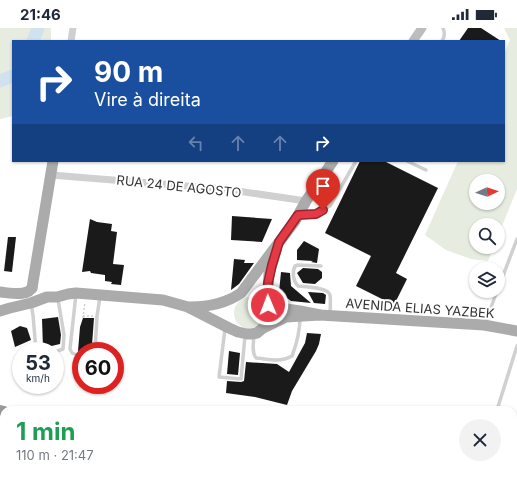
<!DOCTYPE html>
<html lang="pt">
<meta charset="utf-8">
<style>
body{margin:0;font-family:Inter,sans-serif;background:#f2f2f3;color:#1f2937;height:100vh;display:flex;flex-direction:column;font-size:15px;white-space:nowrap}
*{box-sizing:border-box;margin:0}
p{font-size:13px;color:#747a83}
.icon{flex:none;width:22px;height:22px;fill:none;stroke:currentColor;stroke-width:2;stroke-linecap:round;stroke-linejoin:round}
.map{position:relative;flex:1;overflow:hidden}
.side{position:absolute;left:0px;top:378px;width:517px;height:76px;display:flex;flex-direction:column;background:#fff;border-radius:12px 12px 0 0;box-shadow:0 1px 3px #0004}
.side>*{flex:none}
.hud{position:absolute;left:12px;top:12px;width:493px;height:122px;border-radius:0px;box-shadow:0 1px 3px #0004;background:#1a4fa0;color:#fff;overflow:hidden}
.needle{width:26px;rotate:86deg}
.buttons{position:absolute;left:469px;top:146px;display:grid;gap:8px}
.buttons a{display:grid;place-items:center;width:36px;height:36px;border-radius:50%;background:#fff;box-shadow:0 1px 3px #0004;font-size:20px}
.speed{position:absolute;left:12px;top:314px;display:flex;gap:8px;font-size:20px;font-weight:700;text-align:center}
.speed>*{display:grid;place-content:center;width:52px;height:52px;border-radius:50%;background:#fff;box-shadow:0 1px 3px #0004;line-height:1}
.speed small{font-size:10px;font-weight:400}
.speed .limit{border:6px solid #d22;background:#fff;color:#111}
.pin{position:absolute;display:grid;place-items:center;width:34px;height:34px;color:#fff;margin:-41px -17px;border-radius:50% 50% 50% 0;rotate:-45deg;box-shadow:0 0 4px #0007}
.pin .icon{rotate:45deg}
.me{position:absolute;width:44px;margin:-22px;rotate:359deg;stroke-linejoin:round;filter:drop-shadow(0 0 3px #0008)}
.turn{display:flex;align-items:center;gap:14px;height:84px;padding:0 16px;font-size:18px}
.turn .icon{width:52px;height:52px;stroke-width:2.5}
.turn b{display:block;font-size:28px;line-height:34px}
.lanes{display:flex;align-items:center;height:38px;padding:0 16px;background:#0003;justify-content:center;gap:20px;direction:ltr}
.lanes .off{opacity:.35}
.round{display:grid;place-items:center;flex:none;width:42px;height:42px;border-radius:21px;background:#f2f2f3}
.summary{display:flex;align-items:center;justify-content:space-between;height:68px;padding:0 16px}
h1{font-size:24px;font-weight:700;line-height:30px;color:#1e9e55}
.status{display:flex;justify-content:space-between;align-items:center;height:28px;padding:0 20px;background:#fff;direction:ltr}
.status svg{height:11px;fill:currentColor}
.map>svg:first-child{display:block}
.green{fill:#e6ecdf;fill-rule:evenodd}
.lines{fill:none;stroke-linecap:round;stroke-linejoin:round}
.river{stroke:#cfe2ee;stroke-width:13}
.building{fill:#1a1a1a}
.path{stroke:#cdcdcd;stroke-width:1.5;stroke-dasharray:2 2;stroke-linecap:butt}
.service{stroke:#d0d0d0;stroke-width:3.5}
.minor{stroke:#d0d0d0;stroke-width:7}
.secondary{stroke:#bdbdbd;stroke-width:9}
.primary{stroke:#ababab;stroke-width:11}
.motorway{stroke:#9a9a9a;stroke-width:12}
.route-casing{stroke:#96252e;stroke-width:10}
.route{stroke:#e63946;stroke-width:7}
.labels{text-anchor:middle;stroke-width:4;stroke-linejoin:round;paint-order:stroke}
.street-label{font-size:13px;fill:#333;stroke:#fff}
</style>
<div class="status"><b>21:46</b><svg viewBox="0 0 49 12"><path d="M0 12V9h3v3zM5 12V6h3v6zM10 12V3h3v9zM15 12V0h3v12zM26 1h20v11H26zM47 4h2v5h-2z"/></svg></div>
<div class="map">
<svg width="517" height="454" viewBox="0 0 517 454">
<rect width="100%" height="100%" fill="#fff"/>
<g class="green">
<polygon points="0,0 51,0 51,13 13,13 13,88 0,91"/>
<path d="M504,0H517V161L498,208V197H476V219H494L488,233L471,231L446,222L425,207L458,133H504V26L510,12ZM476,153H498V175H476Z"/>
<circle cx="250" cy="285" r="16"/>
</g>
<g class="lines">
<g class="river">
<polyline points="33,13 38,0"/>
<polyline points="0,53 13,48"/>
</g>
</g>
<g class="building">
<polygon points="468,0 481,0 501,13 459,13"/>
<polygon points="360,133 384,133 438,160 396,245 407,251 394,277 356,258 371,228 325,205"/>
<polygon points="232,188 272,191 262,214 231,212"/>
<polygon points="90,191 97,194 112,196 111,203 117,204 113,236 124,237 121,257 111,256 112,254 105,253 105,247 91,245 90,243 82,244"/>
<polygon points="8,209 16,209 12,244 4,243"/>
<polygon points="304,213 319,221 317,235 311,234 313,233 297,232 297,222"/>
<polygon points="234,231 245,232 244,235 254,235 239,256 231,262"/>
<polygon points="303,240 318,241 322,244 322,250 315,256 303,255 297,245"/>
<polygon points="281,244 290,245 291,258 311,275 291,273 279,264"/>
<polygon points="308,264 323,265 326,267 325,276 314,275"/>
<polygon points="58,289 61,307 60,316 43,320 42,291"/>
<polygon points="83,290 94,290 92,317 88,319 88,323 78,323 80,299"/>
<polygon points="20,298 27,300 31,312 15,319 11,303"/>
<polygon points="307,305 321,306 319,316 316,323 292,363 287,377 255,369 226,365 227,353 241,354 244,353 246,334 277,336 289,344 305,315"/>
<polygon points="229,323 240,325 238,347 227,346"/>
</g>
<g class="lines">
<g class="path">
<polyline points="83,288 93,288"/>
<polyline points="83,290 85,274"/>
</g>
<g class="service">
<path d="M442,13C445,9 445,5 443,0"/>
<polyline points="407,133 426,142"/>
<polyline points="301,187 316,186 330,178 356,133"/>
<path d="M321,238L298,237L295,238C292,244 293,253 298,258C305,259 328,259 330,267C331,273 330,281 330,287"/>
<polyline points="498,261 517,211"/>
<polyline points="76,266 70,321 72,325 77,327 81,327"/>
<polyline points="31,276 33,287 36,323"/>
<polyline points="485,296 497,263"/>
<polyline points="225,301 219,349 241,351 245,308"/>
<path d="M254,306C254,314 251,324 256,330C269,331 280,335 292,328C297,315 300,303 300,289"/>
<polyline points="95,323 97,288 100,269"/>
<polyline points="55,324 63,321 64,307 58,271"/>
<polyline points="497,382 517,318"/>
</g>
<g class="minor">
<polyline points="71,13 73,0"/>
<polyline points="51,147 224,161 306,173"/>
<polyline points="389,450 395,454"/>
</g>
<polyline class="secondary" points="413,13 422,0"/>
<g class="primary">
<polyline points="32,260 53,133"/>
<path d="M0,264C7,265 21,267 27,264C30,263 30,262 32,260"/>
<polyline points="269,274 279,280 300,283 320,287 484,297 517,303"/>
<path d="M190,279C209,279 225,276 241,265L295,193L306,173L333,133"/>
<polyline points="0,283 10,280 31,275 47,269 57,269 68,266 76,265 163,272 188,279 229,300 238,304 247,306 252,306 257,305 263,300 286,289 320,287"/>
<polyline points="263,300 266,296 268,286 269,274 268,262 269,246 276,223"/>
</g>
<g class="motorway">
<polyline points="0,383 4,384"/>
<polyline points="0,404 4,404"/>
<polyline points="0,431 4,436"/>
<polyline points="10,450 11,454"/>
<polyline points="257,450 270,454"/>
<polyline points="323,450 334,454"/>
<polyline points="123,454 140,450"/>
</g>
</g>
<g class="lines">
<g class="route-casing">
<polyline id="route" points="268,277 269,274 268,267 268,255 272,237 279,214 298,187 316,186 323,182"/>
</g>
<use href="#route" class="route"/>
</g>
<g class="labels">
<g class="street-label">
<text transform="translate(179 158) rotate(6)" y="5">RUA 24 DE AGOSTO</text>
<text transform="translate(420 280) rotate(4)" y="5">AVENIDA ELIAS YAZBEK</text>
</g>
</g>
</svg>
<div class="buttons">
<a><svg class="needle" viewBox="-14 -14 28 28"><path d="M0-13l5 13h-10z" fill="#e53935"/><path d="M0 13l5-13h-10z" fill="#747a83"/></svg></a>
<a><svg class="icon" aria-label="search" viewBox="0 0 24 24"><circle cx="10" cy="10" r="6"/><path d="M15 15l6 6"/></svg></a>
<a><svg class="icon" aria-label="layers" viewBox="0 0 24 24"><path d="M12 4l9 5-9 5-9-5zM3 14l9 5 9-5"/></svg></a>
</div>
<div class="speed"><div>53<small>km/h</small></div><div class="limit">60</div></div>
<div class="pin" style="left:323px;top:182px;background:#d93025"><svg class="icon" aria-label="arrive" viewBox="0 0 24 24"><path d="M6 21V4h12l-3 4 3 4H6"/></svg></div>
<svg class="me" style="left:268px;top:277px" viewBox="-20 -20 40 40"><circle r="17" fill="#e63946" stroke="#fff" stroke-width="3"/><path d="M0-11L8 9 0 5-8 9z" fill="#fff"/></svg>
<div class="hud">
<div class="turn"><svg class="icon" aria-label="right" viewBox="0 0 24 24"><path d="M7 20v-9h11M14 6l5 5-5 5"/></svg><div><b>90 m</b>Vire à direita</div></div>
<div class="lanes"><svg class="icon off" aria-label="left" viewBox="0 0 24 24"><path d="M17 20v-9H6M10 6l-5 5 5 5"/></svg><svg class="icon off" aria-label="ahead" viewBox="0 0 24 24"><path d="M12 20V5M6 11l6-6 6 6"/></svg><svg class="icon off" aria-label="ahead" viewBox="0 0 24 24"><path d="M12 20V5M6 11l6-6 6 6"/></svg><svg class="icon" aria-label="right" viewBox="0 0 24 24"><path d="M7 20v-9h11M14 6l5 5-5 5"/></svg></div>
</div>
<section class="side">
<div class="summary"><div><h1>1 min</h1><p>110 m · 21:47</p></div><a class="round"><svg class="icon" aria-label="close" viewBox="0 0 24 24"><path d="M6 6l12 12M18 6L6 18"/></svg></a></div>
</section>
</div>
